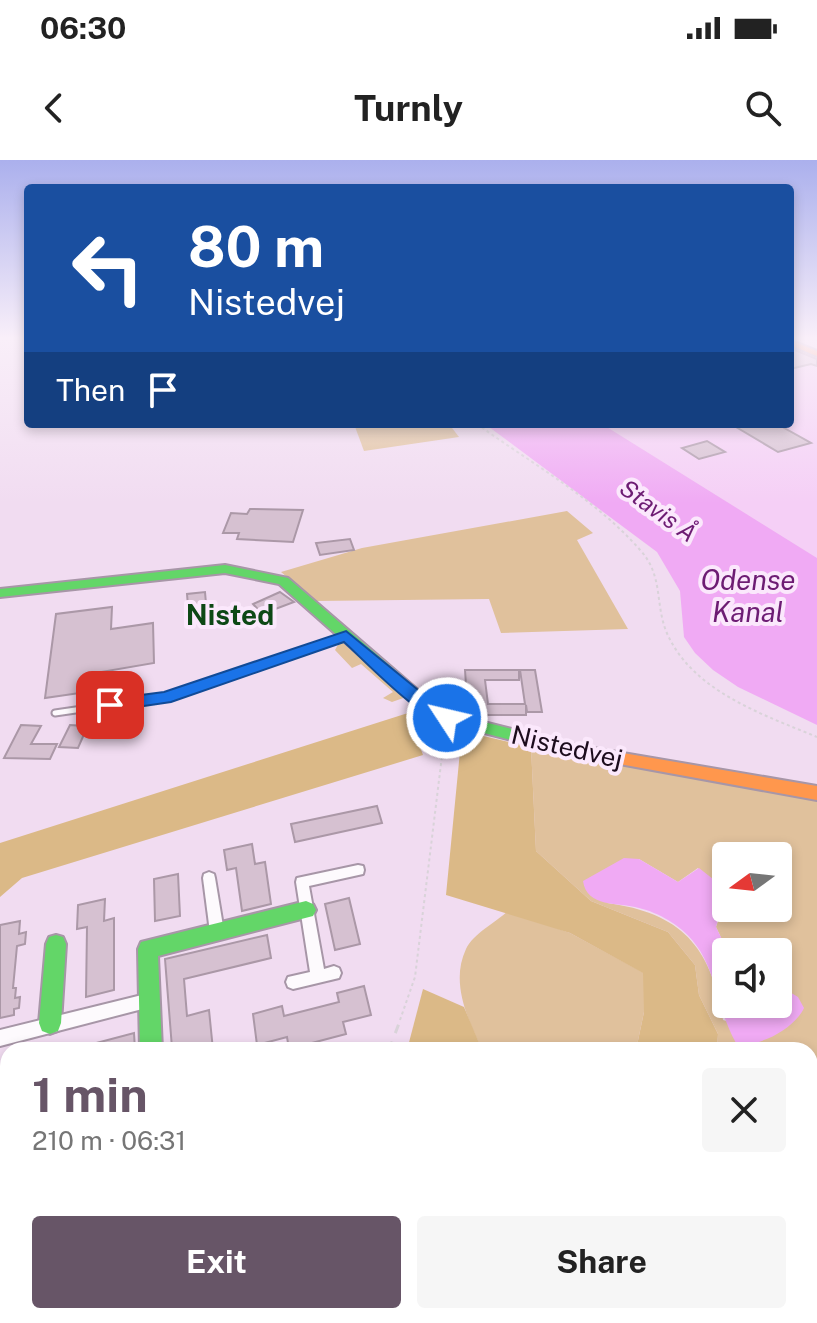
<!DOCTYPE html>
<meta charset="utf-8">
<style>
body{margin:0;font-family:"Public Sans",sans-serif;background:#f6f6f6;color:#222;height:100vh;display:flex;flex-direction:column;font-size:30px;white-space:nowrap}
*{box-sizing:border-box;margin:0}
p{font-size:26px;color:#767676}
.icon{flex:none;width:44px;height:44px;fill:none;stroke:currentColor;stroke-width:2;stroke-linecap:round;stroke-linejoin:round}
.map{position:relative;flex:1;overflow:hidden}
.sheet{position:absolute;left:0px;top:882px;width:818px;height:282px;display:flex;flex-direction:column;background:#fff;border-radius:24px 24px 0 0;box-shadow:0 4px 12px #0003}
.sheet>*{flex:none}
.hud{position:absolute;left:24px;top:24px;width:770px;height:244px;border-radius:8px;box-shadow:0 4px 12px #0003;background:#1a4fa0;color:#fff;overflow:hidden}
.needle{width:52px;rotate:255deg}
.buttons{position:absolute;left:712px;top:682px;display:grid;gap:16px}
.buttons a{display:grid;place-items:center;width:80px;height:80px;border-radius:8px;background:#fff;box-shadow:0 4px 12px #0003;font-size:40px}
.pin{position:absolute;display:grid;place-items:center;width:68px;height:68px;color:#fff;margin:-34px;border-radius:16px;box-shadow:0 4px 12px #0006}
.me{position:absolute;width:88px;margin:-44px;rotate:305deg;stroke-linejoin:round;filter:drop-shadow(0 0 6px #0008)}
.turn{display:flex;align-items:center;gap:28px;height:168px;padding:0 32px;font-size:36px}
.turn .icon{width:104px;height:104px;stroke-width:2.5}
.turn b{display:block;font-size:56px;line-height:68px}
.then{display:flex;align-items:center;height:76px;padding:0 32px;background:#0003;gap:16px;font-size:30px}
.round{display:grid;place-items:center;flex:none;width:84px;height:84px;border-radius:8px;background:#f6f6f6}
.headline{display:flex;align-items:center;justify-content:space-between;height:136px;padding:0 32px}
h1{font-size:48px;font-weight:700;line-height:60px;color:#675567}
.primary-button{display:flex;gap:16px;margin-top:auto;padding:16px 32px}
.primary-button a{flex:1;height:92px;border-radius:8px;background:#675567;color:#fff;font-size:32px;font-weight:700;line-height:92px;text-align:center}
.primary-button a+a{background:#f6f6f6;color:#222}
.status{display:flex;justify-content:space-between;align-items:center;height:56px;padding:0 40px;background:#fff;direction:ltr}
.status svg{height:22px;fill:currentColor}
header{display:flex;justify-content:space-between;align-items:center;height:104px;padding:0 32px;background:#fff;font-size:36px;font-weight:700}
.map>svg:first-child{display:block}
.built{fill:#f5cff6}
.green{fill:#e0c19c;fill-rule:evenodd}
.forest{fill:#dbb987}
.water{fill:#f0aaf4}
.building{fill:#d6c1d1;stroke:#ab98a7;stroke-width:2}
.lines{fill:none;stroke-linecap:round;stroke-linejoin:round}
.lane-casing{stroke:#a796a7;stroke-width:9}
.street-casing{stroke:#a796a7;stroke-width:4}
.fast-casing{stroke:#a796a7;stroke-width:4}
.slow-casing{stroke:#a796a7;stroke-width:4}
.path-far1{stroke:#d9d3d9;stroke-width:2;stroke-dasharray:3 3;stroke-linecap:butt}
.path{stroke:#d9d3d9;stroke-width:3;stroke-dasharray:9 9;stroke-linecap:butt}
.lane{stroke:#fdfafd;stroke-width:5}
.street{fill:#fdfafd;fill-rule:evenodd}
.fast{fill:#63d668;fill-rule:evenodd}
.slow{fill:#ff974d;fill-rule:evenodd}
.route{fill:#1a73e8;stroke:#114b97;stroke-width:2}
.labels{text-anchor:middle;stroke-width:8;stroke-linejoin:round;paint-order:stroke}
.far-water-label{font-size:24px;font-style:italic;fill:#6d1c73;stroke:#fbe8fc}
.street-label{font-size:26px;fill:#1c0c1d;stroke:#fbe8fc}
.water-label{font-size:28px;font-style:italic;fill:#6d1c73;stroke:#fbe8fc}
.neighbourhood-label{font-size:28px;font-weight:bold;fill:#0d4815;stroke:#fbe8fc}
</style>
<div class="status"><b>06:30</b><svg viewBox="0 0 49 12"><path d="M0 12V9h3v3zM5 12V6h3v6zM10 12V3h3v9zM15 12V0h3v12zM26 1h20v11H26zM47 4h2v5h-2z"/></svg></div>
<header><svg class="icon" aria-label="back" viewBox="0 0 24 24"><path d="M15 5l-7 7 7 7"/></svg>Turnly<svg class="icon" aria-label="search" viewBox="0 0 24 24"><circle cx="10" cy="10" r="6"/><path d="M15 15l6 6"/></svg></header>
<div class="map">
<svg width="817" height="1163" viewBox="0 0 817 1163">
<rect width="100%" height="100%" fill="#f1dcf1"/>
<polygon class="built" points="790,185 817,197 817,398 602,264 790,264"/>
<g class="green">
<polygon points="354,264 449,264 459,277 364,291"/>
<polygon points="567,351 593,373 577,380 628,469 501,473 489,439 316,441 281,412 362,388"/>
<polygon points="347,481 409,536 392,542 383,538 393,532 361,504 352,508 335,490 339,483"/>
<path d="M531,587L817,638V1163H571V1156H810V890H717L718,874L699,835L695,805L668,772L591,741L536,691ZM726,696H778V748H726ZM639,699L678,722L698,708L722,749L716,767L728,792H778V825L786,828L774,875L723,860C711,787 682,753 607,743Z"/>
<path d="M508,751L570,773L644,813V852L636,890H482C468,859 450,823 466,789C473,774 496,762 508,751Z"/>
</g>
<g class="forest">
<polygon points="408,553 423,595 22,718 0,737 0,683"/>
<polygon points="462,571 531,587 536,691 591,741 668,772 695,805 699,835 718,874 717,890 636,890 644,852 643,813 570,773 446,735"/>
<polygon points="423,829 464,847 482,890 407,890"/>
<polygon points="268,1156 571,1156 571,1163 262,1163"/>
</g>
<g class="water">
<polygon points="485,264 602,264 817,398 817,565 738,527 713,510 695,493 684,477 680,431 657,392"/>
<path d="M624,698L639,699L678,722L699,708L718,723L724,736L716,767L728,792L726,844H778V825L798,837L804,848C795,868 758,889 736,883C711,839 719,790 668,760C660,755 648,750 639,748C618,742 587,748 583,721Z"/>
</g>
<g class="building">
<polygon points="790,188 817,199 817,206 811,204 790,209"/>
<polygon points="731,264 777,264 811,283 778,292"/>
<polygon points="707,281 725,292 699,299 682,288"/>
<polygon points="250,349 303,350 293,382 237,379 239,373 223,373 231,353 247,354"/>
<polygon points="350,379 354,390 320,395 316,383"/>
<polygon points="205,432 207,455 189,458 187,434"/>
<polygon points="280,432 294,442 262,454 253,444"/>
<polygon points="112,447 111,469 153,463 154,503 95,513 94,531 45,538 56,454"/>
<polygon points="465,510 519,510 519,520 485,520 488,544 525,544 520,510 535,510 542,552 527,552 526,545 526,555 468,555"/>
<polygon points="21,565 41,566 31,584 57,584 50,599 4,598"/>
<polygon points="70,565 84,566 81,572 85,572 78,588 59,587"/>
<polygon points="377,646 382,663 295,682 291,664"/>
<polygon points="252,684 255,704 265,702 271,744 242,751 236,708 227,710 224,690"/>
<polygon points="178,714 180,756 155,761 154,719"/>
<polygon points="349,738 360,784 335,790 325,744"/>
<polygon points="105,739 104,761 114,758 114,830 86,837 87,767 77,769 78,745"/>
<polygon points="20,761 19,774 26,772 25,784 17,786 13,828 16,828 15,838 20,837 19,848 14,849 14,855 0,858 0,765"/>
<polygon points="267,775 271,798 184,819 187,856 209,850 213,890 184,890 184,885 172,888 165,799"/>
<polygon points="364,826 371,855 343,862 346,874 289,889 287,877 257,885 253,854 282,846 284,856 339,842 337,833"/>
<polygon points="134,873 135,890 86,890 85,886"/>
</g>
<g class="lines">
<g class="lane-casing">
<polyline id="lane" points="55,553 165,537 346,476"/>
</g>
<g class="street-casing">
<g id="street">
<polygon points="358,705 363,706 364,710 363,714 309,726 324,809 334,806 339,808 341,813 339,818 293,829 288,827 286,822 288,817 310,812 296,722 297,718"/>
<polygon points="209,712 214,714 215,718 224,772 222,776 217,778 212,776 210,772 203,718 204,714"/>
<polygon points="150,833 155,835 157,840 155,845 150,847 0,886 0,870"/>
<polygon points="16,1156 40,1156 37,1163 12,1163"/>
</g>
</g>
<g class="fast-casing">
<g id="fast">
<polygon points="225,405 288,418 433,543 452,554 576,585 584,591 576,597 442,562 423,551 279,424 225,413 0,437 0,429"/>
<polygon points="306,741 313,744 316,750 313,756 158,796 162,890 140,890 138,789 141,782"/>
<polygon points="56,775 63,777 66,784 61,863 58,871 50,874 42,871 39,863 46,784 49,777"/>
</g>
</g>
<g class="slow-casing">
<g id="slow">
<polygon points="790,180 817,191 817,196 790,185"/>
<polygon points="576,585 817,626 817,640 570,595 568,591"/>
</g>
</g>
<g class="path-far1">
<path d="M477,264C532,304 596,339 641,391C663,416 655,442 666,471C691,531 762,554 817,577"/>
<polyline points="400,860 415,817 445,571"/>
</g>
<g class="path">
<polyline points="389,890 401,858"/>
<polyline points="238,1163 244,1156"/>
</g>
<use href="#lane" class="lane"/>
<use href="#street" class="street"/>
<use href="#fast" class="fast"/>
<use href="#slow" class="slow"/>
</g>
<linearGradient id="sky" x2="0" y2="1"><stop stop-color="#abb0ed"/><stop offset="0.52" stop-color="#f9eff9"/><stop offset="1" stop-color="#f9eff9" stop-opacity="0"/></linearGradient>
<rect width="817" height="343" fill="url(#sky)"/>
<path class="route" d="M346,471L434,543L453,554V563C430,570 363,499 344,482L171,542L110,551L101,545L110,539L164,532Z"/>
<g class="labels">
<g class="far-water-label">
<text transform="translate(658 351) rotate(36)" y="8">Stavis Å</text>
</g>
<g class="street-label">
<text transform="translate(567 587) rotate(13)" y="9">Nistedvej</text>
</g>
<g class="water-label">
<text x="748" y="430">Odense<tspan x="748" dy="32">Kanal</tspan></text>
</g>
<g class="neighbourhood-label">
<text x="230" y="465">Nisted</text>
</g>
</g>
</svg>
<div class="buttons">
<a><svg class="needle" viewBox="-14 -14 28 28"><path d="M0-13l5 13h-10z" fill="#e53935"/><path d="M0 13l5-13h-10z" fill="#767676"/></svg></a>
<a><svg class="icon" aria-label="sound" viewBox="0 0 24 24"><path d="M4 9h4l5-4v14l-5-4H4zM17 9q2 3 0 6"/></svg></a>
</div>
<div class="pin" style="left:110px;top:545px;background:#d93025"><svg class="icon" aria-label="arrive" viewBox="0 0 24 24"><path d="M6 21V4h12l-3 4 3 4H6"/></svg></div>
<svg class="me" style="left:447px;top:558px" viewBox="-20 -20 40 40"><circle r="17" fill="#1a73e8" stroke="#fff" stroke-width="3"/><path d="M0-11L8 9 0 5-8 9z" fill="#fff"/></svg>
<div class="hud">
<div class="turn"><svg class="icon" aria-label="left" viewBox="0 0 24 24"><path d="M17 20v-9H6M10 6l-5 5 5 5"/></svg><div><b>80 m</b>Nistedvej</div></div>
<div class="then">Then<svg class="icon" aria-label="arrive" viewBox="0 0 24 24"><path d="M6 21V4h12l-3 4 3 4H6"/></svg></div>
</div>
<section class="sheet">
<div class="headline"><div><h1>1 min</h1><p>210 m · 06:31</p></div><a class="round"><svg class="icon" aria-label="close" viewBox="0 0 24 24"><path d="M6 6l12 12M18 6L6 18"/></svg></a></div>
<div class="primary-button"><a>Exit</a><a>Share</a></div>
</section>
</div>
